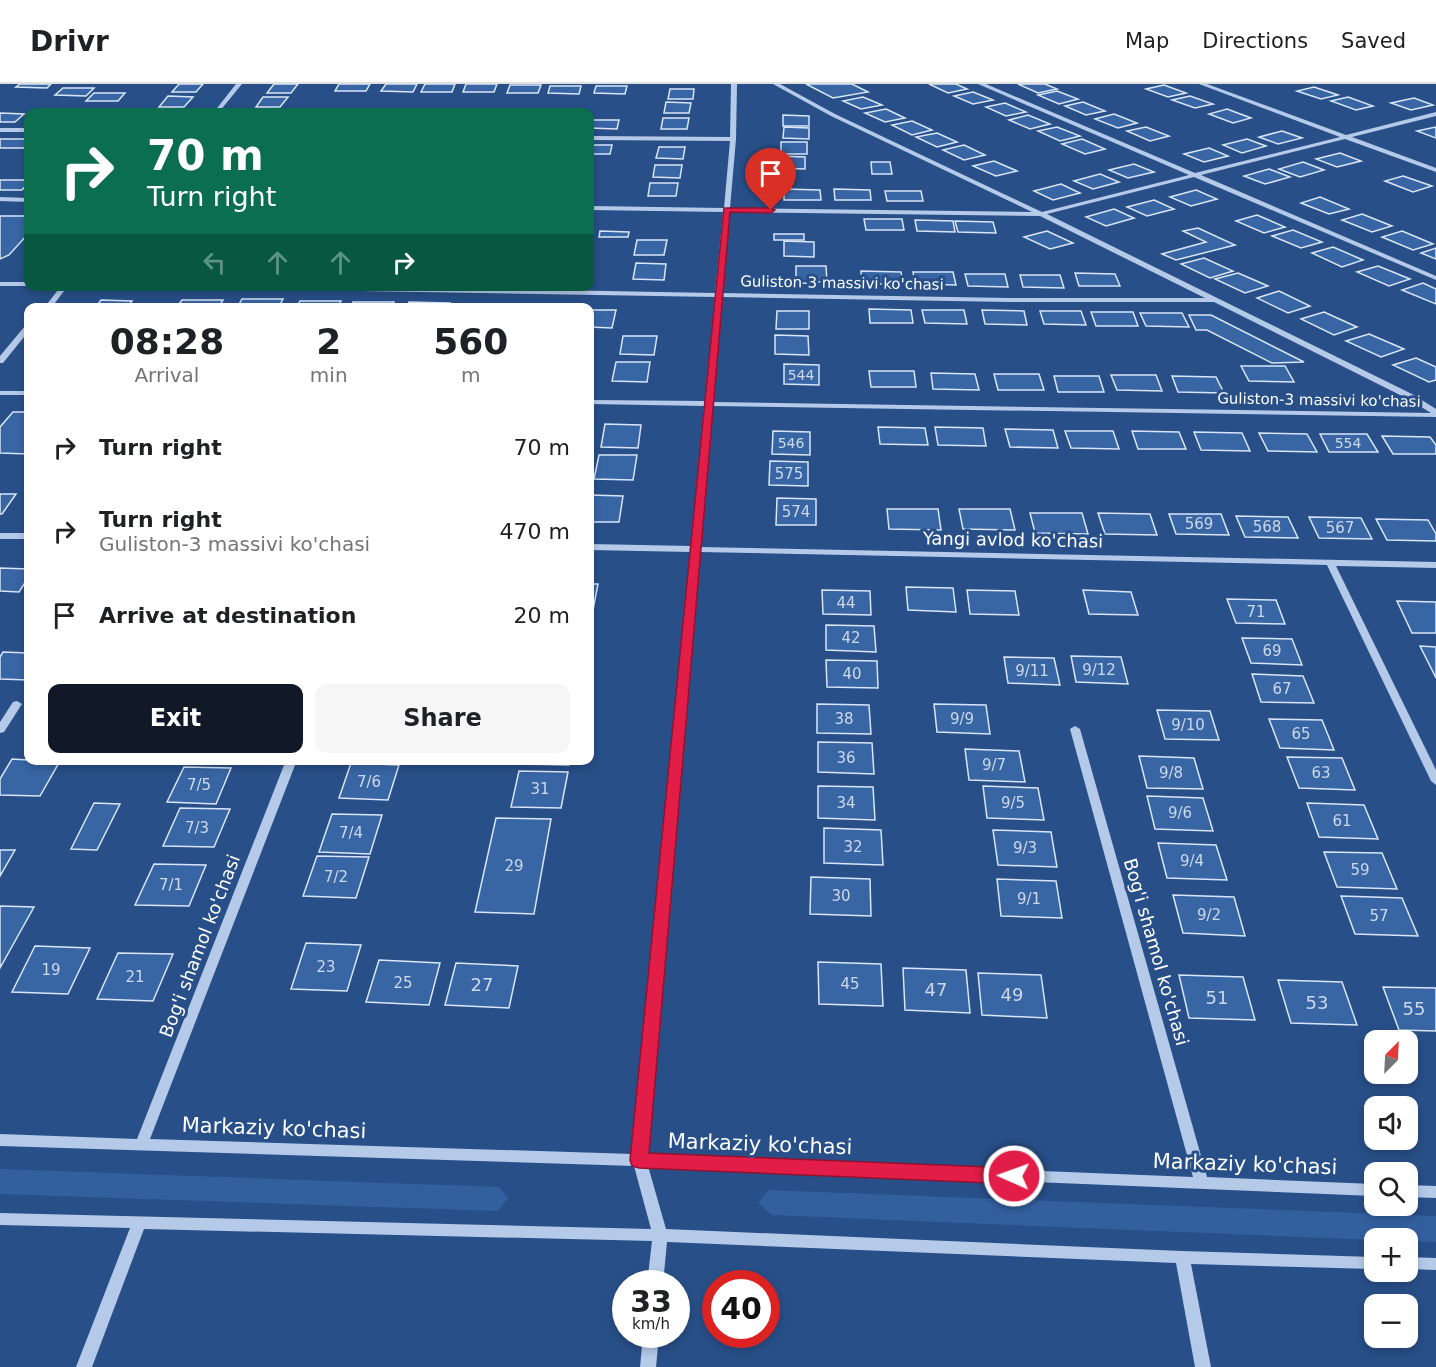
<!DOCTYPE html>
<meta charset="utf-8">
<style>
body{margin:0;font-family:"DejaVu Sans",sans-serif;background:#f6f6f6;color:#202124;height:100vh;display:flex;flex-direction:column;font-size:22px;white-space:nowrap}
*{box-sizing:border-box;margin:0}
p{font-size:20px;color:#757577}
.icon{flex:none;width:33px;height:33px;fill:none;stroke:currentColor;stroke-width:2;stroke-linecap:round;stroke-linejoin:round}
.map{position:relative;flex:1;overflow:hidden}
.drawer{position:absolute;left:24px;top:219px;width:570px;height:462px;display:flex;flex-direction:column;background:#fff;border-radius:12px;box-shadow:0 3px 9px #0003}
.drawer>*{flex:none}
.top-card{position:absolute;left:24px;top:24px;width:570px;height:183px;border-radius:12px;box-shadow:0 3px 9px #0003;background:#0b6e4f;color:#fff;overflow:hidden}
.needle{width:39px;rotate:24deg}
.tools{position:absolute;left:1364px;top:946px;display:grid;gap:12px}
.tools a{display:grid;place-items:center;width:54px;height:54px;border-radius:12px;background:#fff;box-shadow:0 3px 9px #0003;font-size:30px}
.speed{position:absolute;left:612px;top:1186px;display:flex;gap:12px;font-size:30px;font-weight:700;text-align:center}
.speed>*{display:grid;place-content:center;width:78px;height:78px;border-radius:50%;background:#fff;box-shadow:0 3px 9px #0003;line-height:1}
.speed small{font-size:15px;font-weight:400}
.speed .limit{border:9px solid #d22;background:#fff;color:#111}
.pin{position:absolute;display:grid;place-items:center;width:51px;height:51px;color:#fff;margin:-62px -26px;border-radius:50% 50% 50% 0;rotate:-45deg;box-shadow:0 0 6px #0007}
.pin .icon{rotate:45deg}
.me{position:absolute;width:66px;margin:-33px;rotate:272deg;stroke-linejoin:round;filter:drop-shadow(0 0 4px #0008)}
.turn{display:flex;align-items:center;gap:21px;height:126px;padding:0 24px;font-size:27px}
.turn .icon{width:78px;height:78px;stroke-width:2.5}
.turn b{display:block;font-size:42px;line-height:51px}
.lanes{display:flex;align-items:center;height:57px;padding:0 24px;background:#0003;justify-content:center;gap:30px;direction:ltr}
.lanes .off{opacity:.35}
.eta{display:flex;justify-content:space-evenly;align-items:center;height:102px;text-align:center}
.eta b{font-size:36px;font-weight:600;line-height:42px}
.primary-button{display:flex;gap:12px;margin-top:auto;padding:12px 24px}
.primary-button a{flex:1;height:69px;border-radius:12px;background:#111827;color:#fff;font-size:24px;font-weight:600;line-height:69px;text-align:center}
.primary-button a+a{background:#f6f6f6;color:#202124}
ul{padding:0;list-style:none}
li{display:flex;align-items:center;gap:18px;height:84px;padding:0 24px}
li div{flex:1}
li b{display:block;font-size:22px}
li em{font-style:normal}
header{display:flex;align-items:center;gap:36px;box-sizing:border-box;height:84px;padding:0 30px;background:#fff;border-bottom:2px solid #e0e0e0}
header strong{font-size:28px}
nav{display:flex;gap:33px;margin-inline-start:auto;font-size:21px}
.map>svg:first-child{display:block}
.green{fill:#32609f}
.building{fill:#3865a4;stroke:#d8e5f7;stroke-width:1.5}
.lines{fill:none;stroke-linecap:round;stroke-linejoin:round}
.minor{fill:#b4cae8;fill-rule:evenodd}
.route{fill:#e11d48;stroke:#92132f;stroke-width:1.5}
.labels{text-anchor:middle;stroke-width:6;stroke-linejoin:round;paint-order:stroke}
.far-number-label{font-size:14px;fill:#cdd8e8}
.far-street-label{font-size:15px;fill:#fff;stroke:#284f88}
.number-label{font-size:15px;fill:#cdd8e8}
.street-label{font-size:18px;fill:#fff;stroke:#284f88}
.near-number-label{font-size:18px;fill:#cdd8e8}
.near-street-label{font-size:21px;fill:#fff;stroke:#284f88}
</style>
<header>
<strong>Drivr</strong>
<nav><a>Map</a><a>Directions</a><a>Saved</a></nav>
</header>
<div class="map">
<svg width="1436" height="1283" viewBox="0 0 1436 1283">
<rect width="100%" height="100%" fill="#284f88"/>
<g class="green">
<polygon points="0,1085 499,1103 508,1114 498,1127 0,1110"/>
<polygon points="768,1106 1436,1132 1436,1158 1407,1157 1407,1155 1374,1156 772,1131 758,1119"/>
</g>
<g class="building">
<polygon points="20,0 51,0 47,4 16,3"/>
<polygon points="179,0 203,0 196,8 172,8"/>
<polygon points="274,0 298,0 291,9 267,9"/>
<polygon points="339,0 370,0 366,7 335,7"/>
<polygon points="386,0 417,0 413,8 381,7"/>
<polygon points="425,0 455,0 452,8 421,8"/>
<polygon points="466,0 497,0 494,8 463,8"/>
<polygon points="806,0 852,0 868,8 833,14"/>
<polygon points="929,0 956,0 967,5 948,9"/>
<polygon points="1018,0 1045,0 1057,5 1038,9"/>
<polygon points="510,1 541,1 538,9 507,9"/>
<polygon points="1164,1 1186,9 1168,13 1146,5"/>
<polygon points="550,2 581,2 579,10 548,9"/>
<polygon points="596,2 627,2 625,10 594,9"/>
<polygon points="1314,3 1338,11 1321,15 1297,7"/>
<polygon points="63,4 94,4 86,12 55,11"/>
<polygon points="670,5 694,5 693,15 668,15"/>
<polygon points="1057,7 1078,15 1059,20 1038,11"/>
<polygon points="973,8 993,16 973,20 954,12"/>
<polygon points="94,9 125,9 118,17 86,17"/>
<polygon points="168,12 193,13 184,23 159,23"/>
<polygon points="1190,12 1213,20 1195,24 1172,16"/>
<polygon points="263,13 288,13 280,23 256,23"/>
<polygon points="863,13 882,21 861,25 843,17"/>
<polygon points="1348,13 1373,22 1356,26 1331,17"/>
<polygon points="1414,14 1433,21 1411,26 1391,19"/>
<polygon points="666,18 691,19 689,29 664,29"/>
<polygon points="1083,18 1105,27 1086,31 1065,22"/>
<polygon points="1005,19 1026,28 1006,32 986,23"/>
<polygon points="886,25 905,34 885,38 865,29"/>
<polygon points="1227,25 1251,34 1233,39 1209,30"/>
<polygon points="0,29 24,30 15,38 0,38"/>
<polygon points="1114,30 1137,39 1118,44 1095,35"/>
<polygon points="783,31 809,32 809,42 783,42"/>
<polygon points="1028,31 1050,40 1030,45 1009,36"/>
<polygon points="663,34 689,34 687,45 661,45"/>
<polygon points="590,36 619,36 617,45 590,44"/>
<polygon points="912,37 932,46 912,51 892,41"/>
<polygon points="784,43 809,44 809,55 783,54"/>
<polygon points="1057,43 1080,52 1060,57 1038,47"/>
<polygon points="1146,43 1169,52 1150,57 1127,47"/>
<polygon points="1436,43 1436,54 1417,47"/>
<polygon points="1282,47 1302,54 1278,60 1259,53"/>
<polygon points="937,49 957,58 937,63 916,53"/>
<polygon points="0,55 28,55 28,60 25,64 0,64"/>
<polygon points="1082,55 1105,65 1085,70 1062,60"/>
<polygon points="1247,55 1266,62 1242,69 1223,61"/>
<rect x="781" y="58" width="26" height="12"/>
<polygon points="590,61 612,61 610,70 590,70"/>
<polygon points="964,61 985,71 964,76 943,66"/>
<polygon points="659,63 685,63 683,75 656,74"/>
<polygon points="1209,64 1228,72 1204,78 1184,70"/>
<polygon points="1340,69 1361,77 1337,83 1316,75"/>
<polygon points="779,72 805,73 805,85 778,84"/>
<polygon points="994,77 1017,87 996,92 973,82"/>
<polygon points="871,78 890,78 892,90 872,90"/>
<polygon points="1303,78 1324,86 1300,93 1279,85"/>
<polygon points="1134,80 1154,88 1128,94 1109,86"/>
<polygon points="655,81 682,81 680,94 653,93"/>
<polygon points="1269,85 1290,93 1265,100 1244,92"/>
<polygon points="1100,90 1119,98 1093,105 1074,97"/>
<polygon points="1403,92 1432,102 1413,108 1385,97"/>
<polygon points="0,96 28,96 28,99 22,106 0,106"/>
<polygon points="650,99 678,99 676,112 648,112"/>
<polygon points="1061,100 1080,109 1053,116 1034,107"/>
<polygon points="784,105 820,106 821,116 784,116"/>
<polygon points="834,105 870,106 871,116 835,116"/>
<polygon points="1196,106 1217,115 1191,122 1170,113"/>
<polygon points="885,107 921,107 923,117 887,117"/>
<polygon points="1320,113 1349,125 1329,130 1301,119"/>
<polygon points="1154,116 1174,125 1147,132 1127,123"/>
<polygon points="1114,125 1134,134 1106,142 1086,133"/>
<polygon points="1362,130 1392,142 1372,148 1342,136"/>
<polygon points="1257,131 1285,143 1264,149 1236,137"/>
<polygon points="0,132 28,132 28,150 9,171 0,175"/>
<polygon points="864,135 902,135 904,146 866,146"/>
<polygon points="915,136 953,137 955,148 917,147"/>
<polygon points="955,137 993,138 996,149 958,148"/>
<polygon points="1198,144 1235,161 1176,176 1162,170 1206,158 1183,147"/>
<polygon points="1293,146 1322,158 1301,164 1272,152"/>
<polygon points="600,147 629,148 628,153 599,153"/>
<polygon points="1047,147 1073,159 1050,165 1024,153"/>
<polygon points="1402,147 1433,160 1413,166 1382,153"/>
<rect x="774" y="150" width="30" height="6"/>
<polygon points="637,156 667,156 664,171 634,171"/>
<polygon points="784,157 814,158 814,173 784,172"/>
<polygon points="1333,163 1363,176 1342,183 1312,169"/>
<polygon points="1436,164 1436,175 1421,169"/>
<polygon points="1204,174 1233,187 1210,194 1181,180"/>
<polygon points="636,179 666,180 664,196 633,195"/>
<polygon points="796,182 826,182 827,198 796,198"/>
<polygon points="1378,182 1410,195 1389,202 1357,188"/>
<polygon points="861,187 901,188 903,200 862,200"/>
<polygon points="913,188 953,188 956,201 915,200"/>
<polygon points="1075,189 1115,190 1120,202 1079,202"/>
<polygon points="1238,189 1268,202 1245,209 1215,195"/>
<polygon points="965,190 1005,190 1008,203 968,202"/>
<polygon points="1020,191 1060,191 1064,204 1023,203"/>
<polygon points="1423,199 1436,205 1436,220 1402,206"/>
<polygon points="1279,207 1310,222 1288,229 1257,214"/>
<polygon points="242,215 283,215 278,224 237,224"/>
<polygon points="101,216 132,217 127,224 95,224"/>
<polygon points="182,216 223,216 218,224 176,224"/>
<polygon points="300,217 341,217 337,224 296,224"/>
<polygon points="353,218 394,218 392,224 350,224"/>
<polygon points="409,218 450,219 448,224 407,224"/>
<polygon points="464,220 505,220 504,224 463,224"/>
<polygon points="520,220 561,220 561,224 519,224"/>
<polygon points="869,225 911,226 913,239 870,239"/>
<polygon points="590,226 616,226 612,244 590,243"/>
<polygon points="922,226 964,226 967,240 925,239"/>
<polygon points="982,226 1024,227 1027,241 985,240"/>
<polygon points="777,227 809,227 809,245 776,245"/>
<polygon points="1040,227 1081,227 1086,241 1044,240"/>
<polygon points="1091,228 1133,228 1138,242 1096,242"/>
<polygon points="1324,228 1357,243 1334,251 1301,235"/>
<polygon points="1140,229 1182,229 1189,243 1146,242"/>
<polygon points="1189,231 1211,231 1304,278 1272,279 1207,246 1196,246"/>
<polygon points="1369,250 1404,265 1381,273 1346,257"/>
<polygon points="775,251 808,252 809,271 775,270"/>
<polygon points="623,252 657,252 654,271 620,270"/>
<polygon points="1416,274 1436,283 1436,296 1429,298 1393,281"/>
<polygon points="616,278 650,278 647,298 612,297"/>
<polygon points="784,280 819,281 819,301 784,300"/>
<polygon points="1241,282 1285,282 1294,298 1249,297"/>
<polygon points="869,287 914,287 916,303 871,303"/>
<polygon points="931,289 975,290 979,306 933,305"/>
<polygon points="994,290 1039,290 1044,306 998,306"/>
<polygon points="1111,291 1156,291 1162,307 1117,306"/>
<polygon points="1054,292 1099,292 1104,308 1058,308"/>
<polygon points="1172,292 1216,293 1224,309 1178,308"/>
<polygon points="13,328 28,328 28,370 0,369 0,343"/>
<polygon points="605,340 641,341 638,364 601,363"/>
<polygon points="878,343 925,344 928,361 880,360"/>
<polygon points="935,343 983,344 986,362 938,361"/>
<polygon points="1005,345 1053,346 1058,364 1010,363"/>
<polygon points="773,347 810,348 810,371 772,370"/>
<polygon points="1065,347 1113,347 1119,365 1071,364"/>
<polygon points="1132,347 1179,348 1186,365 1138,365"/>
<polygon points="1194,348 1242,349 1250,367 1201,366"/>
<polygon points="1259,349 1307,350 1317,368 1268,367"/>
<polygon points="1320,350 1367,350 1378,368 1329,368"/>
<polygon points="1382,352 1430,353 1436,361 1436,370 1393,370"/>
<polygon points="599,371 637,371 633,396 594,395"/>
<polygon points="770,377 808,378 808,402 769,401"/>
<polygon points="0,410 16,410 2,430 0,430"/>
<polygon points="590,411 623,412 619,438 590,438"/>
<polygon points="777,414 816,415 816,441 776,441"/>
<polygon points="887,425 938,425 941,446 889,445"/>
<polygon points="959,425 1010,425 1015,446 963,445"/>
<polygon points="1030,429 1082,429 1088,450 1035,449"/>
<polygon points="1098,429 1150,430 1157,451 1105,450"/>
<polygon points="1169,430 1221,430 1229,451 1176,450"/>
<polygon points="1236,432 1288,433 1298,454 1245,453"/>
<polygon points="1309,433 1361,434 1372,455 1319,454"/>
<polygon points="1376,435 1428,436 1436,450 1436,457 1387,456"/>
<polygon points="0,484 28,485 28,494 19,508 0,507"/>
<polygon points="590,500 598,500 593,526 590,526"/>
<polygon points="906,503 953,504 956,528 908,526"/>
<polygon points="822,506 870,507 871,531 823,530"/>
<polygon points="967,506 1015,507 1019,531 970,530"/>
<polygon points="1083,506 1131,508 1138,531 1089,530"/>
<polygon points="1227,515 1276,516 1285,540 1236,539"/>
<polygon points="1397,517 1436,518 1436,549 1412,549"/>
<polygon points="826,541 874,542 876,568 826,566"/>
<polygon points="1242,554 1292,555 1302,581 1251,579"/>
<polygon points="1420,562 1436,563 1436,594"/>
<polygon points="3,568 28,569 28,596 0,595 0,573"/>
<polygon points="1071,572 1121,573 1128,600 1076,598"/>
<polygon points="1004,573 1054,574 1060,601 1008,599"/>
<polygon points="826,576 877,577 878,604 827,603"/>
<polygon points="1252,590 1303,592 1314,619 1261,618"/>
<polygon points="817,620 869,621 871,650 817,649"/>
<polygon points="934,620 986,621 990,650 937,648"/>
<polygon points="1157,626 1210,627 1219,656 1165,655"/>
<polygon points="1269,635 1322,636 1334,666 1280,664"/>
<polygon points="818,658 872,659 874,690 818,688"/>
<polygon points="965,665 1019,667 1025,698 969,696"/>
<polygon points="1139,672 1194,674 1203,705 1147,704"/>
<polygon points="1287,673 1342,674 1355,706 1299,704"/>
<polygon points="12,675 28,676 60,677 40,712 0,711 0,695"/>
<polygon points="522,676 570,676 569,681 521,680"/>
<polygon points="351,679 399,681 388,716 339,714"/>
<polygon points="184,683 231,684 216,720 167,718"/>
<polygon points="519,687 568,688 561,724 511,723"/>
<polygon points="818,702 873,703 875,736 818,734"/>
<polygon points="983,702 1038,704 1044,736 987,734"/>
<polygon points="1147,712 1203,714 1213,747 1155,745"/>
<polygon points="94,719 120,720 97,766 71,765"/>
<polygon points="1307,719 1364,721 1378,755 1319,753"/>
<polygon points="180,724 230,725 214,763 163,762"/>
<polygon points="332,730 382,731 370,770 319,768"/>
<polygon points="496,734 551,735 534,830 475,828"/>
<polygon points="824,744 881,746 883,781 824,779"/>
<polygon points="993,746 1051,748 1057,783 998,781"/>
<polygon points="1158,759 1216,761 1227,796 1167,794"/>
<polygon points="0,766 15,766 0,792"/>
<polygon points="1324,768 1382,769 1397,805 1337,803"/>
<polygon points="317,772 369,773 356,814 303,812"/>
<polygon points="154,780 206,781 189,822 135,821"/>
<polygon points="811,793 870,795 871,832 810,830"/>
<polygon points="997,795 1056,797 1062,834 1001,832"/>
<polygon points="1173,811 1234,813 1245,852 1183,849"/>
<polygon points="1341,812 1402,814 1418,852 1355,850"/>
<polygon points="0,822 34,823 0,884"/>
<polygon points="306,859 361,861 347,907 291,905"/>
<polygon points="35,862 90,864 68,910 12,908"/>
<polygon points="118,869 173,870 153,917 97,915"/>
<polygon points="379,876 440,879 429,921 366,918"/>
<polygon points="818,878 881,880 883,922 819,920"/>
<polygon points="456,879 518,882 509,924 445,921"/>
<polygon points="903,884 966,886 970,929 905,926"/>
<polygon points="978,889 1041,891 1047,934 982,931"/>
<polygon points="1179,891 1243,893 1255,936 1189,934"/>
<polygon points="1278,896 1342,898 1357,941 1291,939"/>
<polygon points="1383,903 1436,904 1436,947 1399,946"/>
</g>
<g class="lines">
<g class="minor">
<polygon points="236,0 242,0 219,28 214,28"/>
<path d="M731,0H737L736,55L730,124L1032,128L831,32L773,0H780L835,30L1042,128L1189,91L978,0H986L1195,89L1340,53L1199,0H1207L1346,51L1436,28V32L1352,53L1436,84V88L1345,55L1201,91L1436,192V196L1194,93L1047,130L1414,311L1436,325V333L712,322L700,463L1436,478V484L1336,482L1436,686V701L1431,697L1327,481L700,468L646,1071L1193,1093L1070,645L1075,642L1080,645L1207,1093L1374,1100V1112L648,1082L666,1145L1182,1167L1374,1173V1185L1191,1180L1211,1283H1195L1176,1179L667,1158L663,1200H647L652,1157L144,1145L92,1283H76L130,1144L0,1141V1129L651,1145L634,1082L0,1062V1050L137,1055L286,676H297L150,1055L633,1070L690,468L590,466V460L691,462L704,322L590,320V316L705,317L715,213L182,204L179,202H335L715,209L723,128L590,126V122L724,124L730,57L590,56V52L730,53ZM729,128L1040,132L1205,214H1009L722,209ZM722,213L1009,218H1214L1408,315L1431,329L713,318Z"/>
<rect x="0" y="44" width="28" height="4"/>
<polygon points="0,113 28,114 28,118 0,117"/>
<rect x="0" y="198" width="28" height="4"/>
<polygon points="61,202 68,202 51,224 44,224"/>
<polygon points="25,242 28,242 28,248 3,279 0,279 0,272"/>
<rect x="0" y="307" width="28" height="4"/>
<rect x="0" y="449" width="28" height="6"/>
<polygon points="17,617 22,620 4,648 0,649 0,638 13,618"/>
<polygon points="1407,1101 1436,1102 1436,1114 1407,1113"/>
<polygon points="1407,1173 1436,1174 1436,1186 1407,1185"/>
<polygon points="643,1251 659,1251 656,1283 640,1283"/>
</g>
</g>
<polygon class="route" points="724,124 771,124 775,126 771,129 730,128 649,1069 1014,1084 1021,1087 1023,1092 1021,1097 1014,1100 639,1084 632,1082 630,1076"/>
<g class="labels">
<g class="far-number-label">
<text x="801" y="296">544</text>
<text x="791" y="364">546</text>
<text x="1348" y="364">554</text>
</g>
<g class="far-street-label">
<text transform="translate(842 199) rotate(1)" y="5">Guliston-3 massivi ko'chasi</text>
<text transform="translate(1319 316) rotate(1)" y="5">Guliston-3 massivi ko'chasi</text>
</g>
<g class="number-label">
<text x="789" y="395">575</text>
<text x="796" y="433">574</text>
<text x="1199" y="445">569</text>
<text x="1267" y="448">568</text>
<text x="1340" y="449">567</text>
<text x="846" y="524">44</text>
<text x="1256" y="533">71</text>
<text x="851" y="559">42</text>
<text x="1272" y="572">69</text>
<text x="1099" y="591">9/12</text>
<text x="1032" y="592">9/11</text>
<text x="852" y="595">40</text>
<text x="1282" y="610">67</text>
<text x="844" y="640">38</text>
<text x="962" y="640">9/9</text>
<text x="1188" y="646">9/10</text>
<text x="1301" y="655">65</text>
<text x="846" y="679">36</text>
<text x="994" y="686">9/7</text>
<text x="1171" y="694">9/8</text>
<text x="1321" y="694">63</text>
<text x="369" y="703">7/6</text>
<text x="199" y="706">7/5</text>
<text x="540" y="710">31</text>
<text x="846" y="724">34</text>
<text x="1013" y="724">9/5</text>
<text x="1180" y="734">9/6</text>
<text x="1342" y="742">61</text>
<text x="197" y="749">7/3</text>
<text x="351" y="754">7/4</text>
<text x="853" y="768">32</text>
<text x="1025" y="769">9/3</text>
<text x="1192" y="782">9/4</text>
<text x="514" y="787">29</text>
<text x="1360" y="791">59</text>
<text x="336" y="798">7/2</text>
<text x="171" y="806">7/1</text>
<text x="841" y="817">30</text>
<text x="1029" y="820">9/1</text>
<text x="1209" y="836">9/2</text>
<text x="1379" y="837">57</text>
<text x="326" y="888">23</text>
<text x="51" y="891">19</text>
<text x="135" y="898">21</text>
<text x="403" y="904">25</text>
<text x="850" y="905">45</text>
</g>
<g class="street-label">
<text transform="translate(1013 456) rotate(1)" y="6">Yangi avlod ko'chasi</text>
<text transform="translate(200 862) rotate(-69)" y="6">Bog'i shamol ko'chasi</text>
<text transform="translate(1156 868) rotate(74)" y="6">Bog'i shamol ko'chasi</text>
</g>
<g class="near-number-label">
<text x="482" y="907">27</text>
<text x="936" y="912">47</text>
<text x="1012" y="917">49</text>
<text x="1217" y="920">51</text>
<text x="1317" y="925">53</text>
<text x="1414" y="931">55</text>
</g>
<g class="near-street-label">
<text transform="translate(274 1044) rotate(2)" y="7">Markaziy ko'chasi</text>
<text transform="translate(760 1060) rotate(2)" y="7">Markaziy ko'chasi</text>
<text transform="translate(1245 1080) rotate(2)" y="7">Markaziy ko'chasi</text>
</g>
</g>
</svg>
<div class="tools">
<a><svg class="needle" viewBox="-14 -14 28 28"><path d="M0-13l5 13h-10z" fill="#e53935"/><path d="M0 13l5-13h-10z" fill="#757577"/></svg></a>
<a><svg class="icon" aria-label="sound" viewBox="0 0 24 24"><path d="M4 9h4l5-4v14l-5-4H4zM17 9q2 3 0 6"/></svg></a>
<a><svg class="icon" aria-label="search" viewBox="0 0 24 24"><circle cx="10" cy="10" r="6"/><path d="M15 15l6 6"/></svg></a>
<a>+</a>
<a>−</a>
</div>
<div class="speed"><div>33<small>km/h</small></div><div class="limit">40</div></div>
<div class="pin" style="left:771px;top:126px;background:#d93025"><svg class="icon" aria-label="arrive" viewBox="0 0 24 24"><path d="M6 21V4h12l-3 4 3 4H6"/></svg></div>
<svg class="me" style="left:1014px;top:1092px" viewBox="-20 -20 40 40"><circle r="17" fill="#e11d48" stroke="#fff" stroke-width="3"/><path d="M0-11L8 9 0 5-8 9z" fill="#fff"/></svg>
<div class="top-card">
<div class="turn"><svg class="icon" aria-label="right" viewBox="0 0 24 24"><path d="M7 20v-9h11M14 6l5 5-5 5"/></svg><div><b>70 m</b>Turn right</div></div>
<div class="lanes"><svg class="icon off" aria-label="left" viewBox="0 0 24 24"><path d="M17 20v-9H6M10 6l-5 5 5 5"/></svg><svg class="icon off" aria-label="ahead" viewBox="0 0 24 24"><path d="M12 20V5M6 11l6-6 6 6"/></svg><svg class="icon off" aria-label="ahead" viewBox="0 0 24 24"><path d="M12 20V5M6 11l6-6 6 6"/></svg><svg class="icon" aria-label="right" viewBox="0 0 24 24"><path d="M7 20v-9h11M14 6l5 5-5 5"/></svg></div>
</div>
<section class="drawer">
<div class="eta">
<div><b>08:28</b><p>Arrival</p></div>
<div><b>2</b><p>min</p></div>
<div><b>560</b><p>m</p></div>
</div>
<ul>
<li><svg class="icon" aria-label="right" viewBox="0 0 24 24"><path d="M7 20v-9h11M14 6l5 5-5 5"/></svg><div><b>Turn right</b></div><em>70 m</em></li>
<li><svg class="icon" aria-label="right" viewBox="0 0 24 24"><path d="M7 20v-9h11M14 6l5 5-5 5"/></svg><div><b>Turn right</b><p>Guliston-3 massivi ko'chasi</p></div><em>470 m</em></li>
<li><svg class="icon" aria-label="arrive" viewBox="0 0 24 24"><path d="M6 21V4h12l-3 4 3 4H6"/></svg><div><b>Arrive at destination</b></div><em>20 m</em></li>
</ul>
<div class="primary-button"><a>Exit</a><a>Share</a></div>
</section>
</div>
